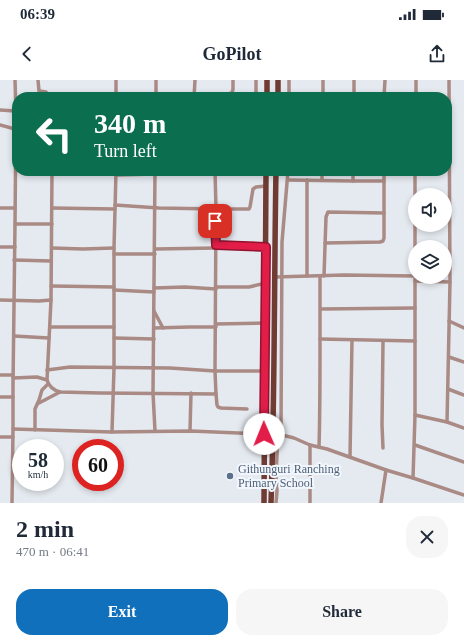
<!DOCTYPE html>
<meta charset="utf-8">
<style>
body{margin:0;font-family:Georgia,serif;background:#f6f6f7;color:#1f2937;height:100vh;display:flex;flex-direction:column;font-size:15px;white-space:nowrap}
*{box-sizing:border-box;margin:0}
p{font-size:13px;color:#747a83}
.icon{flex:none;width:22px;height:22px;fill:none;stroke:currentColor;stroke-width:2;stroke-linecap:round;stroke-linejoin:round}
.map{position:relative;height:423px;overflow:hidden}
.panel{display:flex;flex-direction:column;background:#fff;flex:1}
.panel>*{flex:none}
.top-card{position:absolute;left:12px;top:12px;width:440px;height:84px;border-radius:16px;box-shadow:0 2px 6px #0003;background:#0b6e4f;color:#fff;overflow:hidden}
.buttons{position:absolute;left:408px;top:108px;display:grid;gap:8px}
.buttons a{display:grid;place-items:center;width:44px;height:44px;border-radius:50%;background:#fff;box-shadow:0 2px 6px #0003;font-size:20px}
.speed{position:absolute;left:12px;top:359px;display:flex;gap:8px;font-size:20px;font-weight:700;text-align:center}
.speed>*{display:grid;place-content:center;width:52px;height:52px;border-radius:50%;background:#fff;box-shadow:0 2px 6px #0003;line-height:1}
.speed small{font-size:10px;font-weight:400}
.speed .limit{border:6px solid #d22;background:#fff;color:#111}
.pin{position:absolute;display:grid;place-items:center;width:34px;height:34px;color:#fff;margin:-17px;border-radius:8px;box-shadow:0 2px 6px #0006}
.me{position:absolute;width:44px;margin:-22px;rotate:359deg;stroke-linejoin:round;filter:drop-shadow(0 0 3px #0008)}
.turn{display:flex;align-items:center;gap:14px;height:84px;padding:0 16px;font-size:18px}
.turn .icon{width:52px;height:52px;stroke-width:2.5}
.turn b{display:block;font-size:28px;line-height:34px}
.round{display:grid;place-items:center;flex:none;width:42px;height:42px;border-radius:16px;background:#f6f6f7}
.headline{display:flex;align-items:center;justify-content:space-between;height:68px;padding:0 16px}
h1{font-size:24px;font-weight:700;line-height:30px}
.primary-button{display:flex;gap:8px;margin-top:auto;padding:8px 16px}
.primary-button a{flex:1;height:46px;border-radius:16px;background:#1170bc;color:#fff;font-size:16px;font-weight:700;line-height:46px;text-align:center}
.primary-button a+a{background:#f6f6f7;color:#1f2937}
.status{display:flex;justify-content:space-between;align-items:center;height:28px;padding:0 20px;background:#fff;direction:ltr}
.status svg{height:11px;fill:currentColor}
header{display:flex;justify-content:space-between;align-items:center;height:52px;padding:0 16px;background:#fff;font-size:18px;font-weight:700}
.map>svg:first-child{display:block}
.lines{fill:none;stroke-linecap:round;stroke-linejoin:round}
.minor{stroke:#aa8a84;stroke-width:3.5}
.primary{stroke:#703b33;stroke-width:5.5}
.route-casing{stroke:#92132f;stroke-width:10}
.route{stroke:#e11d48;stroke-width:7}
.service-dot{fill:#5c6f8a;stroke:#f2f7fd;stroke-width:1.5}
.labels{text-anchor:middle;stroke-width:4;stroke-linejoin:round;paint-order:stroke}
.service-label{font-size:12px;fill:#4e5e75;stroke:#f2f7fd;text-anchor:start}
</style>
<div class="status"><b>06:39</b><svg viewBox="0 0 49 12"><path d="M0 12V9h3v3zM5 12V6h3v6zM10 12V3h3v9zM15 12V0h3v12zM26 1h20v11H26zM47 4h2v5h-2z"/></svg></div>
<header><svg class="icon" aria-label="back" viewBox="0 0 24 24"><path d="M15 5l-7 7 7 7"/></svg>GoPilot<svg class="icon" aria-label="share" viewBox="0 0 24 24"><path d="M12 15V3M7 8l5-5 5 5M5 13v7h14v-7"/></svg></header>
<div class="map">
<svg width="464" height="423" viewBox="0 0 464 423">
<rect width="100%" height="100%" fill="#e5eaf0"/>
<g class="lines">
<g class="minor">
<polyline points="38,0 39,11 46,12 50,17"/>
<polyline points="354,0 354,17"/>
<polyline points="116,17 116,0"/>
<polyline points="156,17 156,0"/>
<polyline points="194,17 195,0"/>
<polyline points="220,17 222,15 232,13 233,9 233,0"/>
<polyline points="256,17 256,0"/>
<polyline points="289,17 289,0"/>
<polyline points="323,17 323,0"/>
<polyline points="384,17 385,0"/>
<polyline points="416,17 416,0"/>
<polyline points="0,30 15,31"/>
<polyline points="0,45 15,49"/>
<path d="M52,91L51,220L47,300C49,307 53,310 60,312L100,313L216,314L215,291L216,129L159,128L115,125"/>
<polyline points="215,91 216,129 249,129 250,127 253,109 256,107 266,106"/>
<polyline points="116,95 155,94"/>
<polyline points="288,100 353,101 353,91"/>
<polyline points="307,100 307,196"/>
<polyline points="322,100 322,91"/>
<polyline points="353,101 384,101"/>
<polyline points="0,128 15,128"/>
<polyline points="52,128 115,129"/>
<polyline points="15,144 52,144"/>
<polyline points="325,163 380,162 383,161 384,158 384,91"/>
<polyline points="216,165 266,167"/>
<polyline points="0,167 15,167"/>
<polyline points="52,168 83,169 114,168"/>
<polyline points="155,169 216,168"/>
<polyline points="114,174 155,174"/>
<polyline points="14,180 51,181"/>
<polyline points="324,196 326,137 328,132 384,133"/>
<polyline points="275,197 344,195 415,196"/>
<polyline points="415,201 450,202"/>
<polyline points="51,206 114,207"/>
<polyline points="216,207 249,207 266,203"/>
<polyline points="154,208 185,207 216,209"/>
<polyline points="114,210 154,212"/>
<polyline points="0,220 39,221 51,220"/>
<polyline points="321,229 415,228"/>
<polyline points="154,231 163,248"/>
<polyline points="449,241 464,248"/>
<polyline points="216,244 266,243"/>
<polyline points="50,247 114,247"/>
<polyline points="154,248 189,247 216,247"/>
<polyline points="14,256 49,258"/>
<polyline points="114,258 154,259"/>
<polyline points="320,259 415,261"/>
<polyline points="383,261 382,345 383,368"/>
<polyline points="449,277 464,282"/>
<polyline points="47,290 70,287 170,288 215,291 265,291"/>
<polyline points="0,295 13,295"/>
<polyline points="13,298 37,297 47,300"/>
<polyline points="448,309 464,315"/>
<polyline points="216,314 217,325 218,327 221,328 247,329"/>
<polyline points="0,317 13,317"/>
<polyline points="39,323 60,312"/>
<polyline points="415,335 447,342 464,348"/>
<polyline points="447,342 450,202 449,0"/>
<polyline points="13,349 112,352 191,351 265,354"/>
<polyline points="35,350 35,329 39,320 42,310 48,304"/>
<polyline points="155,351 153,313 155,91"/>
<polyline points="190,351 191,313"/>
<polyline points="112,352 114,288 114,168 116,91"/>
<polyline points="273,354 278,354 281,350 282,162 288,91"/>
<polyline points="0,357 13,357"/>
<polyline points="310,365 327,369 386,390 381,423"/>
<polyline points="415,365 464,382"/>
<path d="M319,367C320,334 320,302 320,269C320,245 320,221 320,196"/>
<polyline points="350,377 352,260"/>
<polyline points="386,390 413,398 464,415"/>
<polyline points="413,398 415,335 415,91"/>
<polyline points="12,423 13,349 13,306 15,144 16,33 15,0"/>
<polyline points="276,423 277,411 276,396 278,354 294,358 310,365 310,423"/>
</g>
<g class="primary">
<polyline points="267,17 267,0"/>
<polyline points="278,17 278,0"/>
<polyline points="264,423 266,91"/>
<path d="M271,423C275,312 274,202 276,91"/>
</g>
</g>
<g class="lines">
<g class="route-casing">
<polyline id="route" points="215,141 216,165 266,167 264,354"/>
</g>
<use href="#route" class="route"/>
</g>
<circle class="service-dot" cx="230" cy="396" r="4"/>
<g class="labels">
<g class="service-label">
<text x="238" y="393">Githunguri Ranching<tspan x="238" dy="14">Primary School</tspan></text>
</g>
</g>
</svg>
<div class="buttons">
<a><svg class="icon" aria-label="sound" viewBox="0 0 24 24"><path d="M4 9h4l5-4v14l-5-4H4zM17 9q2 3 0 6"/></svg></a>
<a><svg class="icon" aria-label="layers" viewBox="0 0 24 24"><path d="M12 4l9 5-9 5-9-5zM3 14l9 5 9-5"/></svg></a>
</div>
<div class="speed"><div>58<small>km/h</small></div><div class="limit">60</div></div>
<div class="pin" style="left:215px;top:141px;background:#d93025"><svg class="icon" aria-label="arrive" viewBox="0 0 24 24"><path d="M6 21V4h12l-3 4 3 4H6"/></svg></div>
<svg class="me" style="left:264px;top:354px" viewBox="-20 -20 40 40"><circle r="19" fill="#fff"/><path d="M0-13L10 11 0 6-10 11z" fill="#e11d48"/></svg>
<div class="top-card">
<div class="turn"><svg class="icon" aria-label="left" viewBox="0 0 24 24"><path d="M17 20v-9H6M10 6l-5 5 5 5"/></svg><div><b>340 m</b>Turn left</div></div>
</div>
</div>
<section class="panel">
<div class="headline"><div><h1>2 min</h1><p>470 m · 06:41</p></div><a class="round"><svg class="icon" aria-label="close" viewBox="0 0 24 24"><path d="M6 6l12 12M18 6L6 18"/></svg></a></div>
<div class="primary-button"><a>Exit</a><a>Share</a></div>
</section>
